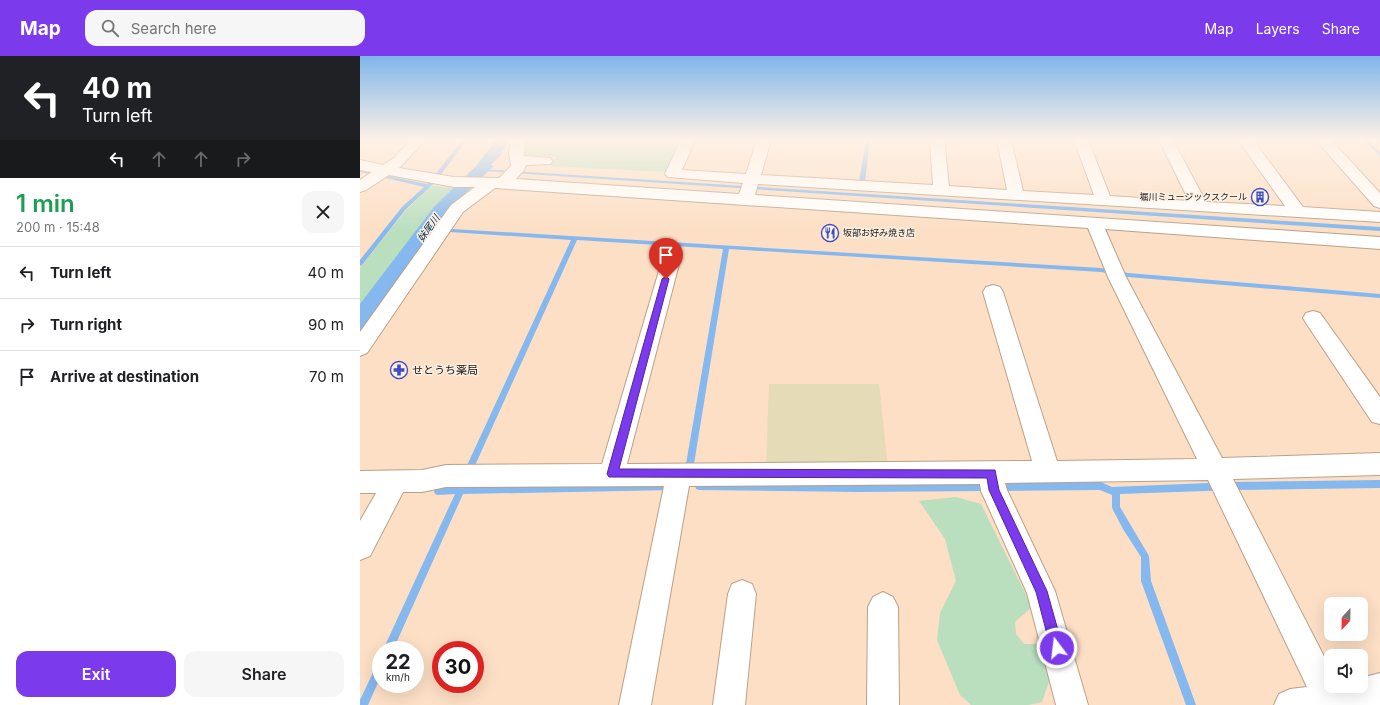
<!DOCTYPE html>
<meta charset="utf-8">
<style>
body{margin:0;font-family:Inter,"Noto Sans JP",sans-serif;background:#f6f6f6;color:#202124;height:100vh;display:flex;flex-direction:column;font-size:15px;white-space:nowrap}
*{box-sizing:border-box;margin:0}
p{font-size:13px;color:#757577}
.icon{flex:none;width:22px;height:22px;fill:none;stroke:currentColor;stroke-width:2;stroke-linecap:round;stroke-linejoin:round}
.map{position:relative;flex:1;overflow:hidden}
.details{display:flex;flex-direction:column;background:#fff;width:360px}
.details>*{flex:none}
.hud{background:#202124;color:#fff;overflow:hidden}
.needle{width:26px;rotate:202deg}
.controls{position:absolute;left:964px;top:541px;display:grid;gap:8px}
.controls a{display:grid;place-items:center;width:44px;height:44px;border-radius:8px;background:#fff;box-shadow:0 4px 16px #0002;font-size:20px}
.speed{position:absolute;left:12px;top:585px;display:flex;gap:8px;font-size:20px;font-weight:700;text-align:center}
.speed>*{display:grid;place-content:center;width:52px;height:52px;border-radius:50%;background:#fff;box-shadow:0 4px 16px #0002;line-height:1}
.speed small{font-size:10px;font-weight:400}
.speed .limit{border:6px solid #d22;background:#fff;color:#111}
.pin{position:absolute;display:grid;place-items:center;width:34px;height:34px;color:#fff;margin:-41px -17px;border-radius:50% 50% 50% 0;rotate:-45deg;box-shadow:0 0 4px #0007}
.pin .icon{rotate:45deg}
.me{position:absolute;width:44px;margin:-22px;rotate:345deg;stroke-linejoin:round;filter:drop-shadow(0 0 3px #0008)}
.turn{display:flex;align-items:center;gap:14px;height:84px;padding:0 16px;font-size:18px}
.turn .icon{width:52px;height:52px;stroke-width:2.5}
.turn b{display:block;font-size:28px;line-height:34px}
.lanes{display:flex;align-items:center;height:38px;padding:0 16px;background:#0003;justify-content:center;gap:20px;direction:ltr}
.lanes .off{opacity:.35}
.round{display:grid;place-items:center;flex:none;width:42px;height:42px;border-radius:12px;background:#f6f6f6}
.head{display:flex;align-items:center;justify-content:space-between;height:68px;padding:0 16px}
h1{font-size:24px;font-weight:600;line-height:30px;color:#1e9e55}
.primary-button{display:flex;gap:8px;margin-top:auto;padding:8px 16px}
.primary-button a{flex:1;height:46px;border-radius:12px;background:#7c3aed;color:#fff;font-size:16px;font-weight:600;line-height:46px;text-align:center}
.primary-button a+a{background:#f6f6f6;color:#202124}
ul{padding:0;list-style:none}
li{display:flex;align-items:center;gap:12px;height:52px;padding:0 16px;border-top:1px solid #e0e0e0}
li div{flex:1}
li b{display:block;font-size:15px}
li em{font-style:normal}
header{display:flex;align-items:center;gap:24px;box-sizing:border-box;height:56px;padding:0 20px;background:#7c3aed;color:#fff}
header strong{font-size:19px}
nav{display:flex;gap:22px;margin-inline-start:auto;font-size:14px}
.search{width:280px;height:36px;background:#f6f6f6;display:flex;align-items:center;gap:10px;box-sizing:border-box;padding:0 14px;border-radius:12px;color:#757577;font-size:15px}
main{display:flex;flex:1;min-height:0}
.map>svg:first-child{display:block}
.green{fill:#b9dfbf}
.sand{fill:#e5dbb6}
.water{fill:#84b8ee}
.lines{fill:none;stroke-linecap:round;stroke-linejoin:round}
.stream{fill:#84b8ee;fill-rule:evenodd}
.minor-casing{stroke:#bba087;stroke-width:2}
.minor{fill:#fff;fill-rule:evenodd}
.route{fill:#7c3aed;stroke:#51269a}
.labels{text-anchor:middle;stroke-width:3;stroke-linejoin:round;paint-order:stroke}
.far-poi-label{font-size:9px;fill:#1c1209;stroke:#fbf0e5;text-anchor:end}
.far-water-label{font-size:10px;font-style:italic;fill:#032b4d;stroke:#fbf0e5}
.poi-label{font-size:11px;fill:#1c1209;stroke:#fbf0e5;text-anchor:start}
</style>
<header>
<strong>Map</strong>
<div class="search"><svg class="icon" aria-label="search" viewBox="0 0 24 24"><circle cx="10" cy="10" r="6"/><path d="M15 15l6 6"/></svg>Search here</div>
<nav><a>Map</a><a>Layers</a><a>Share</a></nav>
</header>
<main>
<section class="details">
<div class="hud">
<div class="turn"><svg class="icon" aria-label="left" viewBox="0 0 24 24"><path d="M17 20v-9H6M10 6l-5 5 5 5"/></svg><div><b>40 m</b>Turn left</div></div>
<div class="lanes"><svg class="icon" aria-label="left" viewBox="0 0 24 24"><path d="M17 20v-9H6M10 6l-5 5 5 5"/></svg><svg class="icon off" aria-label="ahead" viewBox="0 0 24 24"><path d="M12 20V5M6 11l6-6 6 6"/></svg><svg class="icon off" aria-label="ahead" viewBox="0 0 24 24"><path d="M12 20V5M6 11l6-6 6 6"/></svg><svg class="icon off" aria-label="right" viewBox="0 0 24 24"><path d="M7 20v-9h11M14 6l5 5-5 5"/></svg></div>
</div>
<div class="head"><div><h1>1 min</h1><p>200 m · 15:48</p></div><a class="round"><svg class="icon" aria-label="close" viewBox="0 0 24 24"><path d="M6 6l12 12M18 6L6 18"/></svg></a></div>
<ul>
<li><svg class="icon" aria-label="left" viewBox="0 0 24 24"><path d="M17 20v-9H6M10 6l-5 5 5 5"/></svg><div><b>Turn left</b></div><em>40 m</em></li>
<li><svg class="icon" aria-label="right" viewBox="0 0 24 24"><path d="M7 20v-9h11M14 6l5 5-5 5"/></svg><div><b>Turn right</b></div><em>90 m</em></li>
<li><svg class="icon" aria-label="arrive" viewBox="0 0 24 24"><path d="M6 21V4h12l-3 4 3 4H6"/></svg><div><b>Arrive at destination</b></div><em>70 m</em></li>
</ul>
<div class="primary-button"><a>Exit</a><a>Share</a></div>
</section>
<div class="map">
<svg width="1020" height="649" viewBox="0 0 1020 649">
<rect width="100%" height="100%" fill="#fcdfc5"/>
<g class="green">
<polygon points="164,84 323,84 307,116 190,110 197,101 164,99"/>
<polygon points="72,129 80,131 109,133 90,151 0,275 0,212 46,154"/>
<polygon points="596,441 621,448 672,551 655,566 656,578 664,588 684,588 693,614 682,646 668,649 611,649 600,639 577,584 580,557 596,525 585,483 559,445"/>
</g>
<polygon class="sand" points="409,328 519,328 528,412 406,411"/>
<polygon class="water" points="136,84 149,84 140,100 131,109 134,110 90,152 0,278 0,248 74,151 117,109"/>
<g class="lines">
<g class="stream">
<polygon points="102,84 107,84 79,121 75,121 75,119"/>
<polygon points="506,84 510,84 505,126 502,128 499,126"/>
<polygon points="1003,84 1008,84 1020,96 1020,100"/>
<polygon points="121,113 1020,171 1020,175 123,115 121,114"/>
<polygon points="0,114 67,128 70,126 73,128 46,153 2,209 0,210 0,204 42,151 64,131 0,116"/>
<polygon points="92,173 741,212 768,217 1020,238 1020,242 768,221 741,216 369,193 334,408 333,410 330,411 327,410 326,408 363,193 217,184 112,416 111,418 108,419 105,418 104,416 211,184 90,176 90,174"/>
<polygon points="1020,424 1020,432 874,434 760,438 760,451 789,500 791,525 836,649 826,649 781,525 781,501 763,473 753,454 752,451 752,439 740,434 499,436 339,434 336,433 335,430 336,427 339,426 499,428 741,426 752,431 874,426"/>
<polygon points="313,426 316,427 317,430 316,433 313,434 103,438 33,594 23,594 95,438 78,439 75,438 74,435 75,432 78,431 98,431 99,428 102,427 105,428 106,431"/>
<polygon points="21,604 21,620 8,649 0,649 0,644 18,606"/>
</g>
<g class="minor-casing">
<g id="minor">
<polygon points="51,84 66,84 39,112 94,121 139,122 151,110 149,96 151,84 165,84 164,100 190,102 193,105 190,108 166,109 164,114 156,123 379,138 383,127 308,121 305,118 321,84 335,84 322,114 386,118 397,84 411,84 401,119 573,129 570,84 584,84 589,130 647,134 637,84 651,84 663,135 734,139 714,84 728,84 750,140 829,145 799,84 813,84 846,146 925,150 878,84 893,84 943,151 1020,156 1020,166 398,128 395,139 1020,181 1020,193 745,173 766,221 862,402 1020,397 1020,419 873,423 971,614 971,630 1001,630 1001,622 1020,617 1020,649 914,649 919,638 930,633 947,631 848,424 645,427 647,434 695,535 728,649 696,649 667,537 621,435 620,428 329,430 291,649 259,649 304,430 86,431 62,436 43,436 10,500 0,504 0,465 16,437 0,437 0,415 62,414 86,409 242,408 301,208 304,204 310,202 316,204 319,208 267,408 672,405 623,236 626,231 633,229 640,231 643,236 697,405 837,403 748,221 728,172 135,132 103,156 7,297 0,300 0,276 91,149 115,131 94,131 29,119 6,134 0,136 0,124 12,116 0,114 0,104 23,109 34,102"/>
<polygon points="956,84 971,84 1020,137 1020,152 1014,150"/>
<polygon points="953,255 960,257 1020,341 1020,368 1012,366 946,267 943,262 946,257"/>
<polygon points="382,524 392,528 396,538 385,649 353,649 368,538 372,528"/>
<polygon points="523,536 533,541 538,551 539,649 507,649 508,551 513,541"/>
</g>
</g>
<use href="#minor" class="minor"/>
</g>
<linearGradient id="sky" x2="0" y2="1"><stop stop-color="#80b6ea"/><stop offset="0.48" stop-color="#fef1e5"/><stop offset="1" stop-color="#fef1e5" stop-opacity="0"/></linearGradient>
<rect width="1020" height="175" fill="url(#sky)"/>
<polygon class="route" points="306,220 309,223 259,413 635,414 639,434 687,535 703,592 701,597 697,598 692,597 676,536 629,434 627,422 249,421 247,418 302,223"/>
<defs>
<g id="building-ring" transform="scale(0.9)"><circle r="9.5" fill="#fbf0e5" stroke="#3d4cc0" stroke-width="1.5"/><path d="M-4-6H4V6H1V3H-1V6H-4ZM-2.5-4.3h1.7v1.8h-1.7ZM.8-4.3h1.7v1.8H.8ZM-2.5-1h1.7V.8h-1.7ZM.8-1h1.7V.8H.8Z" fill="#3d4cc0"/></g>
<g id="restaurant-ring" transform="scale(0.9)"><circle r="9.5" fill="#fbf0e5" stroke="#3d4cc0" stroke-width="1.5"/><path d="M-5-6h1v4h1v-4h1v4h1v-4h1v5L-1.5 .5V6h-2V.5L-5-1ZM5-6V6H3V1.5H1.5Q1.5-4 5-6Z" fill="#3d4cc0"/></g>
<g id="pharmacy-ring" transform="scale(0.9)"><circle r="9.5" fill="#fbf0e5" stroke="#3d4cc0" stroke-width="1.5"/><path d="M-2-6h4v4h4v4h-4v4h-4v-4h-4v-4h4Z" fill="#3d4cc0"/></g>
</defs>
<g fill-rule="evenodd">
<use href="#building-ring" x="900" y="141"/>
<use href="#restaurant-ring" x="470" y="177"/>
<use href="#pharmacy-ring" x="39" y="314"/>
</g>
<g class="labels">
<g class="far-poi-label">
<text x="887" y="144">堀川ミュージックスクール</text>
<text x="483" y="180" text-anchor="start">坂部お好み焼き店</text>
</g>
<g class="far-water-label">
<text transform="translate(68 172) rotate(-54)" y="4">妹尾川</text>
</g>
<g class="poi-label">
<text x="52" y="318">せとうち薬局</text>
</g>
</g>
</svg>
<div class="controls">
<a><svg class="needle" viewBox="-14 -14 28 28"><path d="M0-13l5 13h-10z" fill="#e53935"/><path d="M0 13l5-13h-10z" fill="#757577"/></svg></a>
<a><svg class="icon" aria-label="sound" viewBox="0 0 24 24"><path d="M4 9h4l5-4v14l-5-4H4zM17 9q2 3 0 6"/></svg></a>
</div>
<div class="speed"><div>22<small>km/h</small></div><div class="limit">30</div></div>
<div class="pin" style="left:306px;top:223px;background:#d93025"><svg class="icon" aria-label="arrive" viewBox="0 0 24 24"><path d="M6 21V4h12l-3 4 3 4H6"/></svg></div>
<svg class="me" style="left:697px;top:592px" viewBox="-20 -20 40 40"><circle r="17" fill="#7c3aed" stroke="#fff" stroke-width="3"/><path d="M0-11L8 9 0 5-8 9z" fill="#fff"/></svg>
</div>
</main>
